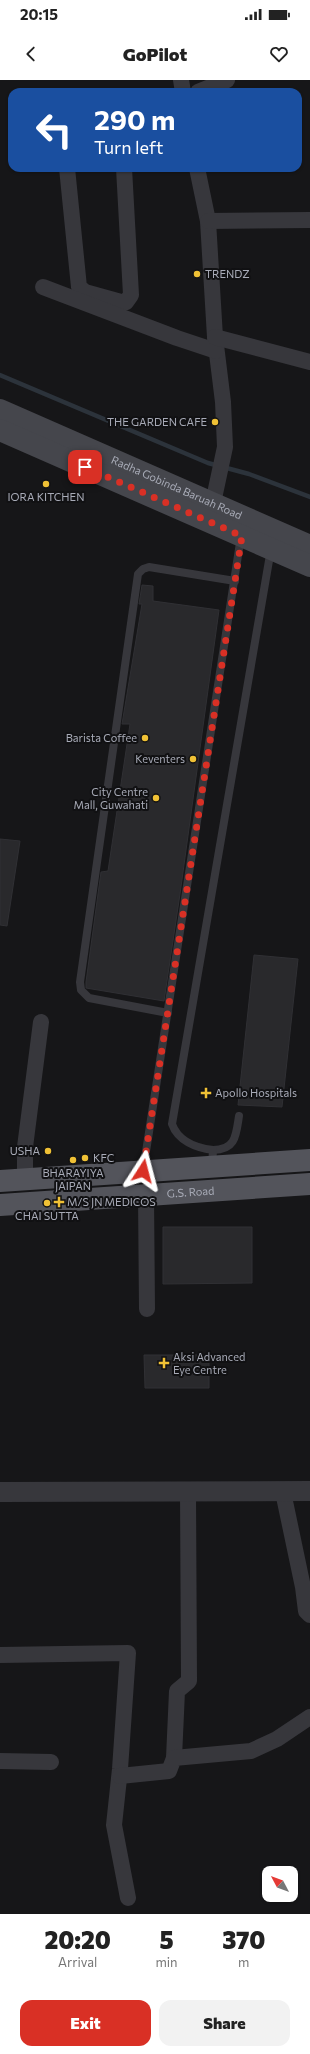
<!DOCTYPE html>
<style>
body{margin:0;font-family:Commissioner,sans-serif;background:#f2f2f2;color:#222;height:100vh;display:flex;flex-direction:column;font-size:15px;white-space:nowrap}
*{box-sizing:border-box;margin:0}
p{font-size:13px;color:#767676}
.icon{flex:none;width:22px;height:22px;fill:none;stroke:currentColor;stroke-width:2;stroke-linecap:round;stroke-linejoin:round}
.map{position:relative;height:1834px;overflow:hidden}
.sheet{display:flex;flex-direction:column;background:#fff;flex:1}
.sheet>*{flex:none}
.hud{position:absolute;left:8px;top:8px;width:294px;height:84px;border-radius:12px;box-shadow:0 1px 3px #0004;background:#1a4fa0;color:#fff;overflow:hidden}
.needle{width:26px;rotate:311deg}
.controls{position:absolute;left:262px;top:1786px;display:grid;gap:8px}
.controls a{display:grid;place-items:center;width:36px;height:36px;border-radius:8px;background:#fff;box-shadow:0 1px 3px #0004;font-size:20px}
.pin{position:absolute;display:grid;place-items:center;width:34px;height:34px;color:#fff;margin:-17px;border-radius:8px;box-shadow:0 2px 6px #0006}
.me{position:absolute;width:44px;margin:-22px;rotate:9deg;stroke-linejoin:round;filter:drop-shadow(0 0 3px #0008)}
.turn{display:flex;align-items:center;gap:14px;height:84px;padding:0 20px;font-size:18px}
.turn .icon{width:52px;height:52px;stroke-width:2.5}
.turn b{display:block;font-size:28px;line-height:34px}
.eta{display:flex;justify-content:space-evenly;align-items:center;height:68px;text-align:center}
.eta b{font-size:24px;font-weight:800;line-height:28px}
.primary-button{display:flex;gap:8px;margin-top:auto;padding:8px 20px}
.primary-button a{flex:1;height:46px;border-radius:12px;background:#d93025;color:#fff;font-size:16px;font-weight:800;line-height:46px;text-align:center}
.primary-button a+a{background:#f2f2f2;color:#222}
.status{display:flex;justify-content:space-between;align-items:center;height:28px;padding:0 20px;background:#fff;direction:ltr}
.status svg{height:11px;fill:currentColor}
header{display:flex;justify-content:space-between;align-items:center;height:52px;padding:0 20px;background:#fff;font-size:18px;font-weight:800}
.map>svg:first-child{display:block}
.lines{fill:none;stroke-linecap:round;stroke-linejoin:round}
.stream{stroke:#2c333b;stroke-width:4.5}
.building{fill:#29292c;stroke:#303034}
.service{stroke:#37373c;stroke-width:8}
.minor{stroke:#37373c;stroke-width:16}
.tertiary{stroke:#37373c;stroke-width:20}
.secondary{stroke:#45464c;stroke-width:22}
.primary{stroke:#53545b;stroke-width:22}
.route{stroke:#d93025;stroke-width:7;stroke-dasharray:0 12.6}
.poi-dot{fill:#f0c135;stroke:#111113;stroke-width:1.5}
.labels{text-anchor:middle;stroke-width:4;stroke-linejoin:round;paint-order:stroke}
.poi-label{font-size:11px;fill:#a8abb7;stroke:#111113;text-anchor:start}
.street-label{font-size:11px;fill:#a8abb7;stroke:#111113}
</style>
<div class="status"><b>20:15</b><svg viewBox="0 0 49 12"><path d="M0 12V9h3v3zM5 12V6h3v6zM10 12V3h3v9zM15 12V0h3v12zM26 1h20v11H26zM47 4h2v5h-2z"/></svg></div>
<header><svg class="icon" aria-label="back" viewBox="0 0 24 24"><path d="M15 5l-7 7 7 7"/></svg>GoPilot<svg class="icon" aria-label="heart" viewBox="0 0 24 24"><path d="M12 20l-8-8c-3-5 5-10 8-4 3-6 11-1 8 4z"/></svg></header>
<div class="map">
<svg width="310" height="1834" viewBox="0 0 310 1834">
<rect width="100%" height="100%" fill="#161618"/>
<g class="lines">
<polyline class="stream" points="0,295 208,383 249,394 310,417"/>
</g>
<g class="building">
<polygon points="142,505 153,506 153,521 219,530 180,814 164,921 86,908 86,902 101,792 108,791 130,644 122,644 142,524 139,524"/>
<polygon points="0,759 20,761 7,846 0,845"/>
<polygon points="254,875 298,879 282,1027 238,1025"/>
<polygon points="163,1147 252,1147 252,1203 163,1204"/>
<polygon points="144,1275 209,1275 209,1308 145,1308"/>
</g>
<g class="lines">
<g class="service">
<polyline points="168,933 89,918 81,910 80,902 138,494 143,489 149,487 235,501"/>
<path d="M213,1070C236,1070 236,1055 239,1036"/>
<path d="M212,1086L213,1070C196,1068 178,1061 172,1044L271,469"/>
<polyline points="143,1091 241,456"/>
</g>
<g class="minor">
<polyline points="181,0 183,12"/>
<polyline points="198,12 227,0"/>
<polyline points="67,88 79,207 85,212 121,222 126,222 131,215 124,88"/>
<polyline points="197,88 208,141 215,257 223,322 225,367 213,423"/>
<polyline points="208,141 310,140"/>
<polyline points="43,207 177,258 216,271"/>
<polyline points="215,257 310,282"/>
<polyline points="25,1099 25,1067 41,942"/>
<polyline points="146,1116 147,1229"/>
<polyline points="283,1412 303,1507 306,1531 310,1535"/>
<polyline points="0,1575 128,1573 120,1689 114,1745 128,1818"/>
<polyline points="174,1678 177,1611 189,1601 188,1412"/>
<polyline points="0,1681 51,1682"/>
<polyline points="120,1696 169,1691 174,1678 251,1671 277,1659 310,1637"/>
</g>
<polyline class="tertiary" points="0,1412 310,1411"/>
<g class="secondary">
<path id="s1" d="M0,330L310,466"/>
<polyline points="0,350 310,486"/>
</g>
<g class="primary">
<polyline points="0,1101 310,1080"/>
<path id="s2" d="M0,1125L310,1104"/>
</g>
</g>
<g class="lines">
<polyline class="route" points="85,387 242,456 143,1091"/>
</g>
<g class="poi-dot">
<circle cx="197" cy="194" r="4"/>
<circle cx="215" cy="342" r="4"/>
<circle cx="46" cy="404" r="4"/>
<circle cx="145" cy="658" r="4"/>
<circle cx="193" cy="679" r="4"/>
<circle cx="156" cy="718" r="4"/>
<path d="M204 1007h4v4h4v4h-4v4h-4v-4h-4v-4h4z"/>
<circle cx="48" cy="1071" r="4"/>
<circle cx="85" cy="1078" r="4"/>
<circle cx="73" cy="1080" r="4"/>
<path d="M57 1116h4v4h4v4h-4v4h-4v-4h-4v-4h4z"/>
<circle cx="47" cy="1123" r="4"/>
<path d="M162 1277h4v4h4v4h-4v4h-4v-4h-4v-4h4z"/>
</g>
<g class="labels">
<g class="poi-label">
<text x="205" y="198">TRENDZ</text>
<text x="207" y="346" text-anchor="end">THE GARDEN CAFE</text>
<text x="46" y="421" text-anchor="middle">IORA KITCHEN</text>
<text x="137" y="662" text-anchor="end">Barista Coffee</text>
<text x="185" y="683" text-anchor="end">Keventers</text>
<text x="148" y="716" text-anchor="end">City Centre<tspan x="148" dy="13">Mall, Guwahati</tspan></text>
<text x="215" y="1017">Apollo Hospitals</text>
<text x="40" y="1075" text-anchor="end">USHA</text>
<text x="93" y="1082">KFC</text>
<text x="73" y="1097" text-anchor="middle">BHARAYIYA<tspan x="73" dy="13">JAIPAN</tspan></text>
<text x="67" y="1126">M/S JN MEDICOS</text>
<text x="47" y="1140" text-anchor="middle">CHAI SUTTA</text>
<text x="173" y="1281">Aksi Advanced<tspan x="173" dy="13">Eye Centre</tspan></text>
</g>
<g class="street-label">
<text dy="4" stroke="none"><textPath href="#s1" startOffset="193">Radha Gobinda Baruah Road</textPath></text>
<text dy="4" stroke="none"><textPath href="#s2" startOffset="191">G.S. Road</textPath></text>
</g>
</g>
</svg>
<div class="controls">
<a><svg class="needle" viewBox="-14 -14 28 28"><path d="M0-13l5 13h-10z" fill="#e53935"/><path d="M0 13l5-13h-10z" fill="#767676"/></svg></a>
</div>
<div class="pin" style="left:85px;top:387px;background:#d93025"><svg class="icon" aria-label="arrive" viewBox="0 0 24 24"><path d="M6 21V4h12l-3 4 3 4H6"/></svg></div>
<svg class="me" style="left:143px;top:1091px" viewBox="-20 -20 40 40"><path d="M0-17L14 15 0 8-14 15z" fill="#d93025" stroke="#fff" stroke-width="4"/></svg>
<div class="hud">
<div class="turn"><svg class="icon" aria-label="left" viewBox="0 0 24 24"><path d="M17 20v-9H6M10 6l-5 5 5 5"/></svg><div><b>290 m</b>Turn left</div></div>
</div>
</div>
<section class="sheet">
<div class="eta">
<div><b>20:20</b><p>Arrival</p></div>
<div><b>5</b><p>min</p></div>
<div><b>370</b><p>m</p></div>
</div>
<div class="primary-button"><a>Exit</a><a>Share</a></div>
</section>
